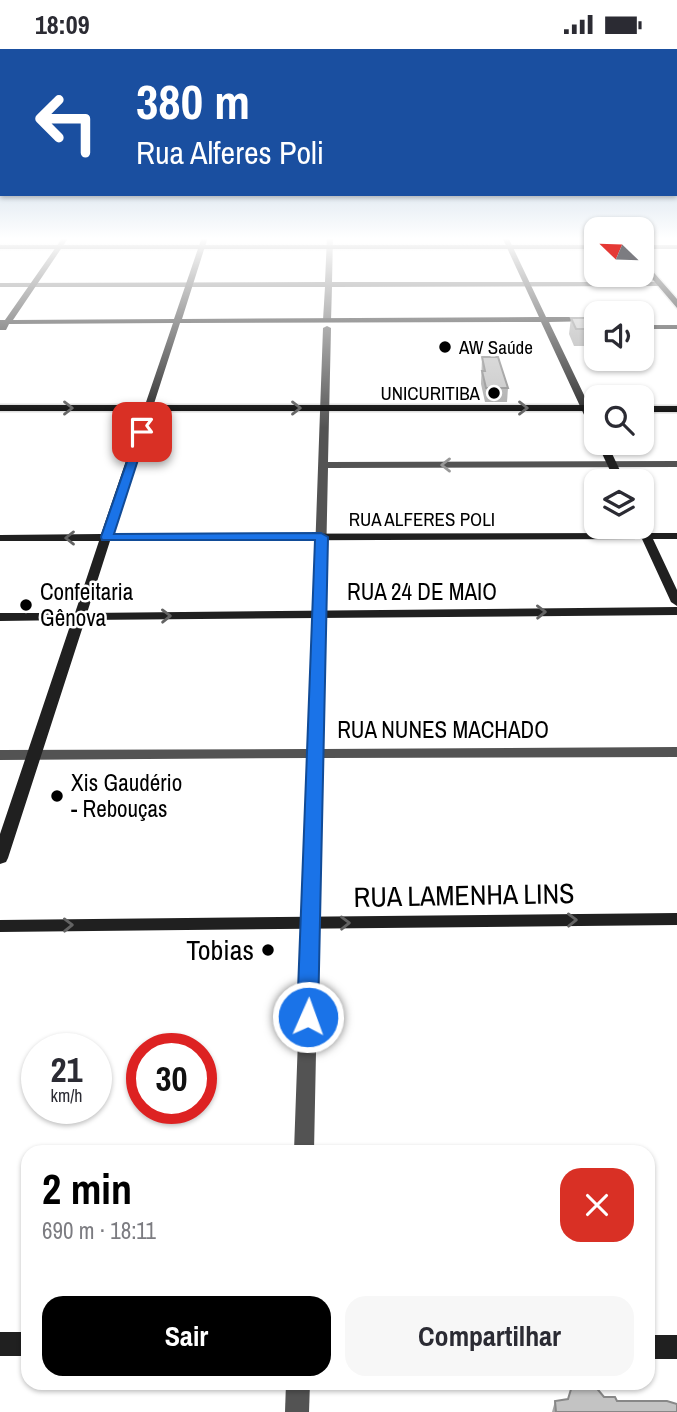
<!DOCTYPE html>
<html lang="pt">
<meta charset="utf-8">
<style>
body{margin:0;font-family:"Archivo Narrow",sans-serif;background:#f7f7f7;color:#2b2b33;height:100vh;display:flex;flex-direction:column;font-size:26px;white-space:nowrap}
*{box-sizing:border-box;margin:0}
p{font-size:23px;color:#7c7c81}
.icon{flex:none;width:38px;height:38px;fill:none;stroke:currentColor;stroke-width:2;stroke-linecap:round;stroke-linejoin:round}
.map{position:relative;flex:1;overflow:hidden}
.sheet{position:absolute;left:21px;top:1096px;width:634px;height:245px;display:flex;flex-direction:column;background:#fff;border-radius:21px;box-shadow:0 2px 5px #0004}
.sheet>*{flex:none}
.hud{position:absolute;left:0px;top:0px;width:677px;height:147px;box-shadow:0 2px 5px #0004;background:#1a4fa0;color:#fff;overflow:hidden}
.needle{width:46px;rotate:293deg}
.fabs{position:absolute;left:584px;top:168px;display:grid;gap:14px}
.fabs a{display:grid;place-items:center;width:70px;height:70px;border-radius:14px;background:#fff;box-shadow:0 2px 5px #0004;font-size:35px}
.speed{position:absolute;left:21px;top:984px;display:flex;gap:14px;font-size:35px;font-weight:700;text-align:center}
.speed>*{display:grid;place-content:center;width:91px;height:91px;border-radius:50%;background:#fff;box-shadow:0 2px 5px #0004;line-height:1}
.speed small{font-size:18px;font-weight:400}
.speed .limit{border:10px solid #d22;background:#fff;color:#111}
.pin{position:absolute;display:grid;place-items:center;width:60px;height:60px;color:#fff;margin:-30px;border-radius:14px;box-shadow:0 4px 10px #0006}
.me{position:absolute;width:77px;margin:-38px;rotate:2deg;stroke-linejoin:round;filter:drop-shadow(0 0 5px #0008)}
.turn{display:flex;align-items:center;gap:24px;height:147px;padding:0 21px;font-size:32px}
.turn .icon{width:91px;height:91px;stroke-width:2.5}
.turn b{display:block;font-size:49px;line-height:60px}
.round{display:grid;place-items:center;flex:none;width:74px;height:74px;border-radius:21px;background:#f7f7f7}
.headline{display:flex;align-items:center;justify-content:space-between;height:119px;padding:0 21px}
h1{font-size:42px;font-weight:700;line-height:52px;color:#000}
.button{display:flex;gap:14px;margin-top:auto;padding:14px 21px}
.button a{flex:1;height:80px;border-radius:21px;background:#000;color:#fff;font-size:28px;font-weight:700;line-height:80px;text-align:center}
.button a+a{background:#f7f7f7;color:#2b2b33}
.status{display:flex;justify-content:space-between;align-items:center;height:49px;padding:0 35px;background:#fff;direction:ltr}
.status svg{height:19px;fill:currentColor}
.map>svg:first-child{display:block}
.lines{fill:none;stroke-linecap:round;stroke-linejoin:round}
.primary-casing{stroke:#dbdbdb;stroke-width:3}
.street{fill:#535353;fill-rule:evenodd}
.secondary{fill:#202020;fill-rule:evenodd}
.primary{fill:#000;fill-rule:evenodd}
.wall{fill:#a8a8a8}
.building{fill:#c3c3c3;stroke:#888;stroke-width:2}
.oneway{stroke:#595959}
.oneway2{stroke:#989898}
.oneway3{stroke:#636363}
.route{fill:#1a73e8;stroke:#114b97;stroke-width:2}
.poi-dot{fill:#000;stroke:#fff;stroke-width:2.5}
.labels{text-anchor:middle;stroke-width:5;stroke-linejoin:round;paint-order:stroke}
.far-poi-label{font-size:19px;fill:#000;stroke:#fff;text-anchor:start}
.far-street-label{font-size:19px;fill:#000;stroke:#fff}
.poi-label{font-size:23px;fill:#000;stroke:#fff;text-anchor:start}
.street-label{font-size:23px;fill:#000;stroke:#fff}
.near-street-label{font-size:28px;fill:#000;stroke:#fff}
.near-poi-label{font-size:28px;fill:#000;stroke:#fff;text-anchor:end}
</style>
<div class="status"><b>18:09</b><svg viewBox="0 0 49 12"><path d="M0 12V9h3v3zM5 12V6h3v6zM10 12V3h3v9zM15 12V0h3v12zM26 1h20v11H26zM47 4h2v5h-2z"/></svg></div>
<div class="map">
<svg width="677" height="1363" viewBox="0 0 677 1363">
<rect width="100%" height="100%" fill="#fff"/>
<g class="lines">
<g class="primary-casing">
<g id="primary">
<rect x="0" y="196" width="597" height="4"/>
<polygon points="642,210 677,250 677,259 642,218"/>
<rect x="0" y="356" width="597" height="6"/>
<rect x="642" y="357" width="35" height="6"/>
</g>
</g>
<g class="street">
<polygon points="327,188 333,188 332,233 660,233 663,235 660,237 332,238 331,271 327,273 323,271 325,238 0,238 0,234 325,233"/>
<polygon points="327,277 331,279 328,413 677,412 677,418 328,419 322,700 677,698 677,708 322,709 314,1102 294,1102 308,709 0,711 0,701 308,700 323,279"/>
<polygon points="286,1334 310,1334 309,1363 285,1363"/>
</g>
<g class="secondary">
<polygon points="63,188 69,188 13,271 174,270 202,188 208,188 182,270 539,268 502,188 508,188 546,268 597,268 597,272 549,273 597,373 597,386 592,383 541,273 180,274 112,485 639,484 637,479 642,476 646,477 650,484 677,484 677,490 653,490 677,541 677,557 671,553 642,490 110,492 87,564 677,558 677,566 85,571 8,809 6,813 0,815 0,785 72,571 0,572 0,564 75,564 99,492 0,492 0,486 101,485 173,274 9,275 6,281 0,281 0,271 5,271"/>
<rect x="642" y="196" width="35" height="4"/>
<rect x="642" y="276" width="35" height="4"/>
<polygon points="597,394 607,394 625,432 615,432"/>
<polygon points="677,864 677,876 0,883 0,871"/>
<rect x="0" y="1283" width="28" height="24"/>
<rect x="648" y="1286" width="29" height="24"/>
</g>
<use href="#primary" class="primary"/>
</g>
<g class="wall">
<polygon points="571,269 597,279 595,297 574,297 569,285"/>
<polygon points="482,308 508,339 507,353 485,353 481,335"/>
<polygon points="604,1348 617,1352 677,1363 552,1363 555,1352"/>
</g>
<g class="building">
<polygon points="571,269 591,269 597,280 576,280"/>
<polygon points="482,308 498,308 508,339 486,339 482,322 485,322"/>
<polygon points="580,1334 594,1336 604,1348 615,1348 617,1352 667,1352 677,1355 677,1363 556,1363 555,1352 568,1350 572,1337"/>
</g>
<defs><path id="oneway-chevron" d="M-2-3.5L2.5 0L-2 3.5" fill="none" stroke-width="1.6" stroke-linecap="round" stroke-linejoin="round" transform="scale(1.75)"/></defs>
<g class="oneway">
<use href="#oneway-chevron" transform="translate(68 359)"/>
<use href="#oneway-chevron" transform="translate(296 359)"/>
<use href="#oneway-chevron" transform="translate(523 359)"/>
</g>
<use class="oneway2" href="#oneway-chevron" transform="translate(446 416) rotate(180)"/>
<g class="oneway3">
<use href="#oneway-chevron" transform="translate(70 489) rotate(180)"/>
<use href="#oneway-chevron" transform="translate(541 563) rotate(-1)"/>
<use href="#oneway-chevron" transform="translate(166 567) rotate(-1)"/>
<use href="#oneway-chevron" transform="translate(572 871) rotate(-1)"/>
<use href="#oneway-chevron" transform="translate(345 874) rotate(-1)"/>
<use href="#oneway-chevron" transform="translate(68 876) rotate(-1)"/>
</g>
<linearGradient id="sky" x2="0" y2="1"><stop stop-color="#8baccc"/><stop offset="0.5" stop-color="#fff"/><stop offset="1" stop-color="#fff" stop-opacity="0"/></linearGradient>
<rect width="677" height="379" fill="url(#sky)"/>
<polygon class="route" points="138,381 147,383 114,485 321,484 328,488 318,968 315,974 308,976 300,974 297,968 315,491 102,491 101,488"/>
<g class="poi-dot">
<circle cx="445" cy="298" r="7"/>
<circle cx="494" cy="344" r="7"/>
<circle cx="26" cy="556" r="7"/>
<circle cx="57" cy="747" r="7"/>
<circle cx="268" cy="901" r="7"/>
</g>
<g class="labels">
<g class="far-poi-label">
<text x="459" y="305">AW Saúde</text>
<text x="480" y="351" text-anchor="end">UNICURITIBA</text>
</g>
<g class="far-street-label">
<text x="422" y="477">RUA ALFERES POLI</text>
</g>
<g class="poi-label">
<text x="40" y="551">Confeitaria<tspan x="40" dy="26">Gênova</tspan></text>
<text x="71" y="742">Xis Gaudério<tspan x="71" dy="26">- Rebouças</tspan></text>
</g>
<g class="street-label">
<text x="422" y="551">RUA 24 DE MAIO</text>
<text x="443" y="689">RUA NUNES MACHADO</text>
</g>
<g class="near-street-label">
<text transform="translate(464 846) rotate(-1)" y="10">RUA LAMENHA LINS</text>
</g>
<g class="near-poi-label">
<text x="254" y="911">Tobias</text>
</g>
</g>
</svg>
<div class="fabs">
<a><svg class="needle" viewBox="-14 -14 28 28"><path d="M0-13l5 13h-10z" fill="#e53935"/><path d="M0 13l5-13h-10z" fill="#7c7c81"/></svg></a>
<a><svg class="icon" aria-label="sound" viewBox="0 0 24 24"><path d="M4 9h4l5-4v14l-5-4H4zM17 9q2 3 0 6"/></svg></a>
<a><svg class="icon" aria-label="search" viewBox="0 0 24 24"><circle cx="10" cy="10" r="6"/><path d="M15 15l6 6"/></svg></a>
<a><svg class="icon" aria-label="layers" viewBox="0 0 24 24"><path d="M12 4l9 5-9 5-9-5zM3 14l9 5 9-5"/></svg></a>
</div>
<div class="speed"><div>21<small>km/h</small></div><div class="limit">30</div></div>
<div class="pin" style="left:142px;top:383px;background:#d93025"><svg class="icon" aria-label="arrive" viewBox="0 0 24 24"><path d="M6 21V4h12l-3 4 3 4H6"/></svg></div>
<svg class="me" style="left:308px;top:968px" viewBox="-20 -20 40 40"><circle r="17" fill="#1a73e8" stroke="#fff" stroke-width="3"/><path d="M0-11L8 9 0 5-8 9z" fill="#fff"/></svg>
<div class="hud">
<div class="turn"><svg class="icon" aria-label="left" viewBox="0 0 24 24"><path d="M17 20v-9H6M10 6l-5 5 5 5"/></svg><div><b>380 m</b>Rua Alferes Poli</div></div>
</div>
<section class="sheet">
<div class="headline"><div><h1>2 min</h1><p>690 m · 18:11</p></div><a class="round" style="background:#d93025;color:#fff"><svg class="icon" aria-label="close" viewBox="0 0 24 24"><path d="M6 6l12 12M18 6L6 18"/></svg></a></div>
<div class="button"><a>Sair</a><a>Compartilhar</a></div>
</section>
</div>
